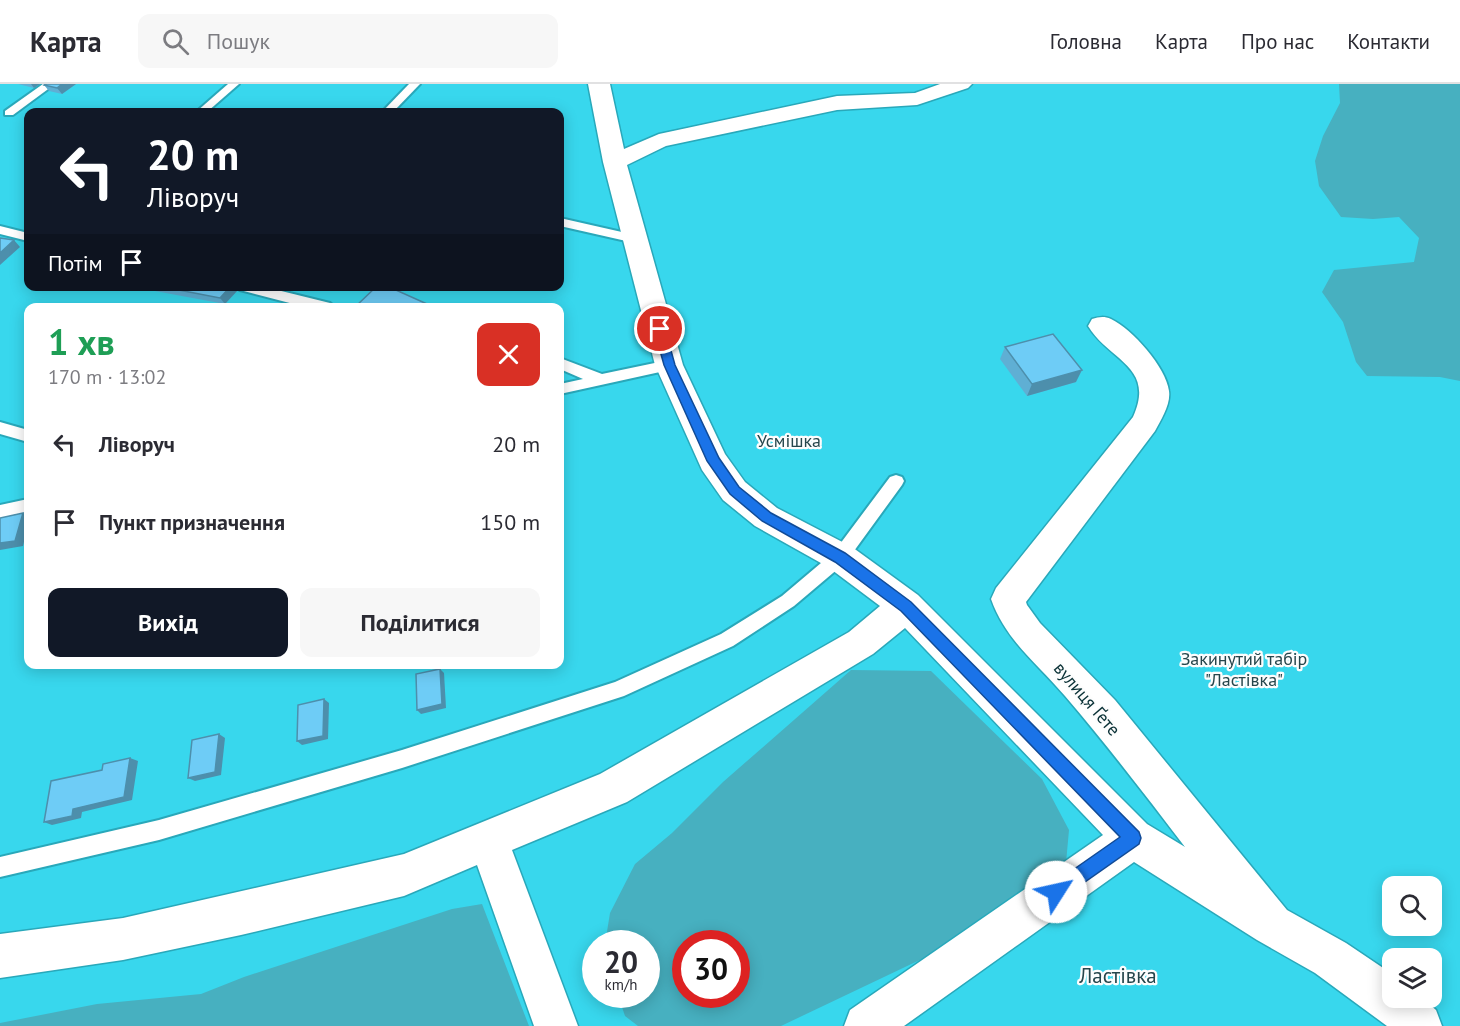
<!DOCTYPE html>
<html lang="uk">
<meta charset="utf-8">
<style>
body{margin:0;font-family:"PT Sans",sans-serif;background:#f7f7f7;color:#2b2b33;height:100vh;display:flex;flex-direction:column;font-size:22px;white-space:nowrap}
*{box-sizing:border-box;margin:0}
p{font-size:20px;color:#7c7c81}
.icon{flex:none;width:33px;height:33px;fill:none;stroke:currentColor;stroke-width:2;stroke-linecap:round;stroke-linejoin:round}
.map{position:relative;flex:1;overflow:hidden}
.details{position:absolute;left:24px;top:219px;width:540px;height:366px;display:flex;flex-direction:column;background:#fff;border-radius:12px;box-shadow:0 3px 15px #0003}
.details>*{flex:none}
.banner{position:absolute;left:24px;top:24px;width:540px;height:183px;border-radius:12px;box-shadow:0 3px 15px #0003;background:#111827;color:#fff;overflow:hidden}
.controls{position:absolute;left:1382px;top:792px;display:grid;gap:12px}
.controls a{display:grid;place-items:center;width:60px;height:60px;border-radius:12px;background:#fff;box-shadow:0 3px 15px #0003;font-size:30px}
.speed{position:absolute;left:582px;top:846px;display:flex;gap:12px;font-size:30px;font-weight:700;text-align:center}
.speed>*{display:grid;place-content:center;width:78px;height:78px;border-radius:50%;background:#fff;box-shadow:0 3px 15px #0003;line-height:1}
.speed small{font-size:15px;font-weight:400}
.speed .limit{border:9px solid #d22;background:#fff;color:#111}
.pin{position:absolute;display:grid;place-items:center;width:51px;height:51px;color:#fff;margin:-26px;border:3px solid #fff;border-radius:50%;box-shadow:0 2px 6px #0007}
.me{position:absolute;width:66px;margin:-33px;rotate:55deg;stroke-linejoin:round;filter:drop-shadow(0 0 4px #0008)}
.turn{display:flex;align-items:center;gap:21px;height:126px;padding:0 24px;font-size:27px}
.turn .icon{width:78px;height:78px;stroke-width:2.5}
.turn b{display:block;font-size:42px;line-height:51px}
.then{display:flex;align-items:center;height:57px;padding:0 24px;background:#0003;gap:12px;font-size:22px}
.round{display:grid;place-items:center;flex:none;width:63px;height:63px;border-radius:12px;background:#f7f7f7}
.head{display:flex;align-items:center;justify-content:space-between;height:102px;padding:0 24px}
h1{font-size:36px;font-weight:600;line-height:45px;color:#1e9e55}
.cta{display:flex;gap:12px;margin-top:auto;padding:12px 24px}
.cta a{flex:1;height:69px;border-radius:12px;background:#111827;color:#fff;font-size:24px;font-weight:600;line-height:69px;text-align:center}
.cta a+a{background:#f7f7f7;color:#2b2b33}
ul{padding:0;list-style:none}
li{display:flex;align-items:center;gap:18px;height:78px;padding:0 24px}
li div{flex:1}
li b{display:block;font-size:22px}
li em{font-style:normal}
header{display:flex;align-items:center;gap:36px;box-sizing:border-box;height:84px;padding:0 30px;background:#fff;border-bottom:2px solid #e1e1e2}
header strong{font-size:28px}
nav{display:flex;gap:33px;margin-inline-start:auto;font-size:21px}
.search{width:420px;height:54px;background:#f7f7f7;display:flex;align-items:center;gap:15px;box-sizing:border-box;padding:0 21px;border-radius:12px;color:#7c7c81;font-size:22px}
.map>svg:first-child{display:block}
.green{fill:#38d7ed;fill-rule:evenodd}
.water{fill:#47b0c0;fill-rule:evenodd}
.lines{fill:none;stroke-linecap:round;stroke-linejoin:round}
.service-casing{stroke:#29a8ba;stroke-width:4}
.minor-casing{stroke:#29a8ba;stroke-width:3}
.service{fill:#fff;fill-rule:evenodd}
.minor{fill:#fff;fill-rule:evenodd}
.wall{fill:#5fafd4}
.shaded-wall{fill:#4d8fac}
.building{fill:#6eccf6;stroke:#4d8fac;stroke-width:1.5}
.route{fill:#1a73e8;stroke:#114b97;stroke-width:1.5}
.labels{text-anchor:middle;stroke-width:4.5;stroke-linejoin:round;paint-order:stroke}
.park-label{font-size:18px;fill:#26464c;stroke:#fdfdfd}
.street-label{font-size:18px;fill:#0a3136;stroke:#fdfdfd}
.near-park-label{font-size:21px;fill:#26464c;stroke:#fdfdfd}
</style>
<header>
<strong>Карта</strong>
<div class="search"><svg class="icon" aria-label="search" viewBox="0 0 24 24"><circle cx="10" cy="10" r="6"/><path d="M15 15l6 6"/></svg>Пошук</div>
<nav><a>Головна</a><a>Карта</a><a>Про нас</a><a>Контакти</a></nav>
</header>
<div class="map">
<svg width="1460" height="942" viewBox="0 0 1460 942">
<rect width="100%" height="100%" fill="#96edfb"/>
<path class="green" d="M0,0H1456L1460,10V942H0ZM28,28H560V202H28ZM28,224H560V580H28ZM1392,802H1431V842H1392ZM596,860H646V910H596ZM686,860H736V910H686ZM1392,874H1431V914H1392Z"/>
<g class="water">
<polygon points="1339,0 1460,0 1460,297 1440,293 1367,292 1356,278 1343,238 1322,208 1334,186 1414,178 1419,154 1399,133 1373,135 1341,133 1319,102 1315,77 1323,52 1340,19"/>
<path d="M851,586L931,587L1042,695L1069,746L1066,779L945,864L781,942H638L625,932L618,911L646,910V860H605L610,829L635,780L672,749L723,698ZM686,860H736V910H686Z"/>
<polygon points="482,820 529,942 0,942 0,939 97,920 201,910 244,893 452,825"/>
</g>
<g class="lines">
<g class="service-casing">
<g id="service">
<polygon points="43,0 55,0 13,31 5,31 5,27"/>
<polygon points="228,0 239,0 207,28 196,28"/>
<polygon points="409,0 420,0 393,28 382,28"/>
<polygon points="560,134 635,151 641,155 635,159 560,142"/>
<polygon points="0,142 28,149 28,157 0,150"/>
<polygon points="234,202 261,202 330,219 336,224 309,224 240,206"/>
<polygon points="560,274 602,290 669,276 676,281 669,286 560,310 560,300 583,295 560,285"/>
<polygon points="0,338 28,346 28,358 0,350"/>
<polygon points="896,391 902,393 904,397 902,401 846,478 794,522 733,562 624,612 402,684 159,756 0,793 0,773 159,736 402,666 615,598 721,550 782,512 834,468 890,393"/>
<polygon points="28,415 28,428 0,435 0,421"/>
</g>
</g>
<g class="minor-casing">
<path id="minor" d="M588,0H610L624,65L659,50L837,12L915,9L940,0H972L968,4L917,21L837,26L666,62L627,81L683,281L725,370L745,398L777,424L852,463L918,511L1147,740L1185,763C1146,712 1107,661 1065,612C1037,579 1006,557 991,515L996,504L1133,333C1156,282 1109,277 1088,242L1092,235C1099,233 1104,232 1111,235C1132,245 1166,283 1169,307C1171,320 1161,336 1155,347L1026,518L1027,521L1040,539L1115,616L1287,826L1346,859L1392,890V914H1422L1436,926L1442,942H1387L1315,889L1257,856L1134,778L904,942H844L850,926L1103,751L905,544L873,570L627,718L512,766L578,942H534L477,781L404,812L241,851L123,876L0,894V850L123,834L404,770L600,690L849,548L880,522L828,483L755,442L723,416L702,386L655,281L603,78Z"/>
</g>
<use href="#service" class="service"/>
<use href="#minor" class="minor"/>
</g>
<g class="wall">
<polygon points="18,0 40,0 34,4"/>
<polygon points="76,0 62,10 49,7 44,1"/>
<polygon points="128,202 234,202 237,207 225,220"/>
<polygon points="1005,263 1076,298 1027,312 1000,275"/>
</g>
<g class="shaded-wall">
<polygon points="31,0 40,0 34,4"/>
<polygon points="62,0 76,0 62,10 57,4"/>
<polygon points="14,156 20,163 0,181 0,169"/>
<polygon points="231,202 234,202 237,207 225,220 220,214"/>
<polygon points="1082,286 1076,298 1027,312 1032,300"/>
<polygon points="23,429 28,434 28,441 23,462 0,466 0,459"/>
<polygon points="440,585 444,589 446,624 421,630 417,626"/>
<polygon points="324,615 329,619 328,655 302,661 297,657"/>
<polygon points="219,650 225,654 221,691 195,697 188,694"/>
<polygon points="130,674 138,677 132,716 82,728 81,734 52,741 44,738 73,725"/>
</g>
<g class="building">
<polygon points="45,0 62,0 57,4 44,1"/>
<polygon points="0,154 14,156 0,169"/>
<polygon points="158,202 231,202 220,214"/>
<polygon points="377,202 387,202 436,224 354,224"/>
<polygon points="1053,250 1082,286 1032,300 1005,263"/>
<polygon points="23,429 15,457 0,459 0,434"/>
<polygon points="440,585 442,620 417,626 416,590"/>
<polygon points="324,615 323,652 297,657 298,621"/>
<polygon points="219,650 215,688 188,694 192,656"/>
<polygon points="130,674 124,713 73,725 72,732 44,738 51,697 102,686 103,680"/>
</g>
<polygon class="route" points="660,241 665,245 675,281 719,374 739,403 771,429 845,469 911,518 1139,748 1141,754 1139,760 1062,814 1056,816 1050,814 1048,808 1050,802 1120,753 901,527 835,478 762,437 730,410 707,377 664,281 654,245"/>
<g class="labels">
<g class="park-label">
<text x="789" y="363">Усмішка</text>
<text x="1244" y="581">Закинутий табір<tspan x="1244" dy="21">"Ластівка"</tspan></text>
</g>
<g class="street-label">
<text transform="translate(1087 615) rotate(49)" y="6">вулиця Ґете</text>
</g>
<g class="near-park-label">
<text x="1118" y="899">Ластівка</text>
</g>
</g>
</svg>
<div class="controls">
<a><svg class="icon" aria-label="search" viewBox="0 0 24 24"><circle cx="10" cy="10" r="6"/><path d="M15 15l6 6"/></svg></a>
<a><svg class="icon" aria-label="layers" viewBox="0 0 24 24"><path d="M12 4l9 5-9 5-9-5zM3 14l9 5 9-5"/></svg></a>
</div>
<div class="speed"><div>20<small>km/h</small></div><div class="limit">30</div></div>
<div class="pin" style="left:660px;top:245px;background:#d93025"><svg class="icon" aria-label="arrive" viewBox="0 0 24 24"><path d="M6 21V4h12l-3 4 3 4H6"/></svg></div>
<svg class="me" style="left:1056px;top:808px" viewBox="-20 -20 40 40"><circle r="19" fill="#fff"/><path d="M0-13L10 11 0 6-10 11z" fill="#1a73e8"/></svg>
<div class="banner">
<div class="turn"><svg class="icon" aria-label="left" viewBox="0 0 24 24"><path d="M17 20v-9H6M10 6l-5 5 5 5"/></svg><div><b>20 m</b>Ліворуч</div></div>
<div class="then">Потім<svg class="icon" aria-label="arrive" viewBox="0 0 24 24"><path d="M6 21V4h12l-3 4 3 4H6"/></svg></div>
</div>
<section class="details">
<div class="head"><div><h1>1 хв</h1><p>170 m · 13:02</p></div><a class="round" style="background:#d93025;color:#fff"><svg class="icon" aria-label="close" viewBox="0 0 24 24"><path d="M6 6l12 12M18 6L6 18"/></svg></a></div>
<ul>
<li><svg class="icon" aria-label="left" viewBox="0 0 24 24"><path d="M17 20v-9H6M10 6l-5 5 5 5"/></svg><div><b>Ліворуч</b></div><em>20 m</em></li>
<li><svg class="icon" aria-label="arrive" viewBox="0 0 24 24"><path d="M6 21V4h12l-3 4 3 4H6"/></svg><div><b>Пункт призначення</b></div><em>150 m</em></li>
</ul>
<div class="cta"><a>Вихід</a><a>Поділитися</a></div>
</section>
</div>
